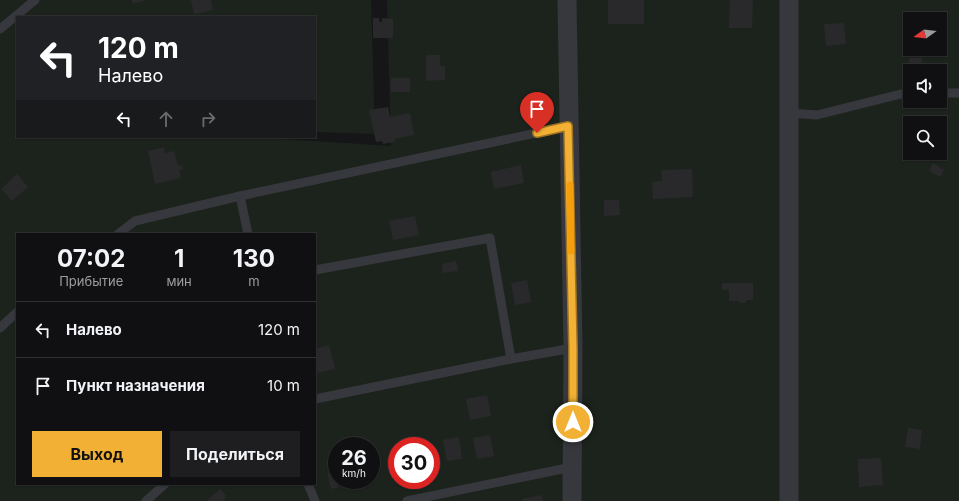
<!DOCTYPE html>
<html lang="ru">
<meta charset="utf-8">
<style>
body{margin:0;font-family:Inter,sans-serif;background:#1e1e20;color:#f1f3f6;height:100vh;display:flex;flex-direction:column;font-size:15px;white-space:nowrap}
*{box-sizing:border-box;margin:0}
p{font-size:13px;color:#9c9d9f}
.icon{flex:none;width:22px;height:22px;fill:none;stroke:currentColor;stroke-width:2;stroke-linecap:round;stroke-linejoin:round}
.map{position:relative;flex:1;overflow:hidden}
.panel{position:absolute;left:16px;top:233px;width:300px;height:252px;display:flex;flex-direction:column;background:#101012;border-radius:0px;box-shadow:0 1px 3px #0004,0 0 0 1px #303032}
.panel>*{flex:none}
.hud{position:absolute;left:16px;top:16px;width:300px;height:122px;border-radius:0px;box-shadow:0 1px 3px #0004,0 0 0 1px #303032;background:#202124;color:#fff;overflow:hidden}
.needle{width:26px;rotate:255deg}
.controls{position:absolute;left:903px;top:12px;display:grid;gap:8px}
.controls a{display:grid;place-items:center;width:44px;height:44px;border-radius:0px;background:#101012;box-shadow:0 1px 3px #0004,0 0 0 1px #303032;font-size:20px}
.speed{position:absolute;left:328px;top:437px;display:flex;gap:8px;font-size:20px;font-weight:700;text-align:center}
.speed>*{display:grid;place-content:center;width:52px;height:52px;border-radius:50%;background:#101012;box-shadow:0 1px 3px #0004,0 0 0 1px #303032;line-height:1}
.speed small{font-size:10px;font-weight:400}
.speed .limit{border:6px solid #d22;background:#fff;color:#111}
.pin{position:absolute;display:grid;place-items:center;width:34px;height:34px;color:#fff;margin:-41px -17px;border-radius:50% 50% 50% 0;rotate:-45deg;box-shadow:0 0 4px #0007}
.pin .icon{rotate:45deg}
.me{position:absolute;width:44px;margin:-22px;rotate:0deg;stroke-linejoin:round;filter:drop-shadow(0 0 3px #0008)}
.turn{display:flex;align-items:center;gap:14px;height:84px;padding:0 16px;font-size:18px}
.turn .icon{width:52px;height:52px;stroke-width:2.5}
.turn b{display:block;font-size:28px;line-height:34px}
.lanes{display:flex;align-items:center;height:38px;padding:0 16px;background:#0003;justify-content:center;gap:20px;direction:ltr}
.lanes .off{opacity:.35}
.eta{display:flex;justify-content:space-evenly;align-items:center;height:68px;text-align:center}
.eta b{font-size:24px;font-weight:700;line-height:28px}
.button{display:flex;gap:8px;margin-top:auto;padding:8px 16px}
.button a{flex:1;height:46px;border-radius:0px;background:#f2b134;color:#111;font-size:16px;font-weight:700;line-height:46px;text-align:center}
.button a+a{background:#1e1e20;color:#f1f3f6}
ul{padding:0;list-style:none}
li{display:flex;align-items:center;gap:12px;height:56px;padding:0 16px;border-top:1px solid #303032}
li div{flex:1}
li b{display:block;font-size:15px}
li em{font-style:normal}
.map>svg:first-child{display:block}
.green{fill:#1c231d;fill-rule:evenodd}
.building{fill:#29292c}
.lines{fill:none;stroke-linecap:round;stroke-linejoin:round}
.lane{stroke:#37383d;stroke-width:9}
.street{stroke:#37383d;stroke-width:19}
.route-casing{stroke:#9d7322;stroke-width:10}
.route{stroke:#f2b134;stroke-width:7}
.slow{stroke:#f59e0b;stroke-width:7}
</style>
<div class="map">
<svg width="959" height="501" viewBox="0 0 959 501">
<rect width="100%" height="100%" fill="#161618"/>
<path class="green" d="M0,0H371L375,134L315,132V17H17V137H253L391,146L387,0H959V501H0ZM910,19H940V49H910ZM910,71H940V101H910ZM910,123H940V153H910ZM17,234H315V484H17ZM337,446H371V480H337ZM397,446H431V480H397Z"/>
<g class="building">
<polygon points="132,0 146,0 133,4"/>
<polygon points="191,0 211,0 213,10 194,14"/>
<rect x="608" y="0" width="36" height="24"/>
<polygon points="730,0 753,0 752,28 729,28"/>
<polygon points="373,18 379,18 379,21 382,22 382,18 393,19 393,38 373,38"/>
<polygon points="844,23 846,44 826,46 824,24"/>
<polygon points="426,55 440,55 440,66 445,66 445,80 426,81"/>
<polygon points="909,58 922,58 921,69 909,69"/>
<rect x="391" y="78" width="19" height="14"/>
<polygon points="388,107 390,117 410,113 414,135 394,139 395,142 383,144 382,141 376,142 369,110"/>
<polygon points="164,147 165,153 174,151 178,166 182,165 183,170 179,170 181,178 155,184 148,151"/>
<polygon points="933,163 944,170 940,177 929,171"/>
<polygon points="521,165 524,183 494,189 491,172"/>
<polygon points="692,169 693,197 653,199 652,182 662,181 661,170"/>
<polygon points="17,174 28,187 12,201 1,189"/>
<polygon points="604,200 619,200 620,215 604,216"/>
<polygon points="415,216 419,235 393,240 389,221"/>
<polygon points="456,261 458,271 443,273 442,264"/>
<polygon points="527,280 531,302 515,305 511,283"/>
<polygon points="722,283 753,283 753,300 746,300 746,303 739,303 739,301 729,301 729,290 722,290"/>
<polygon points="329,345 335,369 317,373 315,364 315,349"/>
<polygon points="487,395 491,416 470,420 466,399"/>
<polygon points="908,428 922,430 920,449 905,447"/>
<polygon points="490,435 494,456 477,459 473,438"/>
<polygon points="459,437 462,459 447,461 443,440"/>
<polygon points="881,458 883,485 859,487 858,459"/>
<polygon points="337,469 337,480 354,480 345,485 343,483 338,484 339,487 331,489 327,471"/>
<polygon points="220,489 226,496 224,499 226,501 207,501"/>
<polygon points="542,495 543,501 522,501 522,499"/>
</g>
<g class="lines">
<g class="lane">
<polyline points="0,29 35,0"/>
<polyline points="940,93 959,93"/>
<polyline points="789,113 817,115 901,94 910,94"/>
<polyline points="240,196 248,234"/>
<polyline points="118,234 135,221 240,196 569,126"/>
<polyline points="315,270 490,238 511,359"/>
<polyline points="0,328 17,312"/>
<polyline points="315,399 511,359 573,348"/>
<polyline points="308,484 315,501"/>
<polyline points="146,501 165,484"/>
<polyline points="407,501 572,467"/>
</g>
<g class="street">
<polyline points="567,0 573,348 572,501"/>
<polyline points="789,0 789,501"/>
</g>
</g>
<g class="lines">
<g class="route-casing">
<polyline id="route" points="537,133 568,126 573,348 573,422"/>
</g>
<use href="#route" class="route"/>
<polyline class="slow" points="570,185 571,251"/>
</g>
</svg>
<div class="controls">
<a><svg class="needle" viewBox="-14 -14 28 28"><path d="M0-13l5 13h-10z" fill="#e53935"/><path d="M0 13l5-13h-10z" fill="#9c9d9f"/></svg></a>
<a><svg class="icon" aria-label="sound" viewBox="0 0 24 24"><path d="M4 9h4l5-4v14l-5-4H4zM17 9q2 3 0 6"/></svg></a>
<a><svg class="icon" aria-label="search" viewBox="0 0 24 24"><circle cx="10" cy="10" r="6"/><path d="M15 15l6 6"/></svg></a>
</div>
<div class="speed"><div>26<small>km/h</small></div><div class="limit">30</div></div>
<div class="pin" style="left:537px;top:133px;background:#d93025"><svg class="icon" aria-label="arrive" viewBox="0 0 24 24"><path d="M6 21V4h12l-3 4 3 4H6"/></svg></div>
<svg class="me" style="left:573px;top:422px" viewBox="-20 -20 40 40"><circle r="17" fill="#f2b134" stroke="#fff" stroke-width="3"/><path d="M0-11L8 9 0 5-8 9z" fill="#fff"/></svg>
<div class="hud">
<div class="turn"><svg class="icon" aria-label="left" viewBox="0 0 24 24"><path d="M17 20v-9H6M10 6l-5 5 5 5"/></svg><div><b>120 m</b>Налево</div></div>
<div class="lanes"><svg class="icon" aria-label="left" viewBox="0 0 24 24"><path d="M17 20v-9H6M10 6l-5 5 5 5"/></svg><svg class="icon off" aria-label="ahead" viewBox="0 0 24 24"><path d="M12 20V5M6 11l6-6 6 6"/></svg><svg class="icon off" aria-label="right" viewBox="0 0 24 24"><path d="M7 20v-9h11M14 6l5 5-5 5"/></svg></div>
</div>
<section class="panel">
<div class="eta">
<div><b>07:02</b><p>Прибытие</p></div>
<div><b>1</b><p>мин</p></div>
<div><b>130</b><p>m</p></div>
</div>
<ul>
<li><svg class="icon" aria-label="left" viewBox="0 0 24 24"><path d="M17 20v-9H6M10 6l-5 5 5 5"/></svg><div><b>Налево</b></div><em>120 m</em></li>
<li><svg class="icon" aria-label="arrive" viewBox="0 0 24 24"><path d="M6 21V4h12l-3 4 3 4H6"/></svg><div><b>Пункт назначения</b></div><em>10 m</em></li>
</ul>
<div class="button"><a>Выход</a><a>Поделиться</a></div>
</section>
</div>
